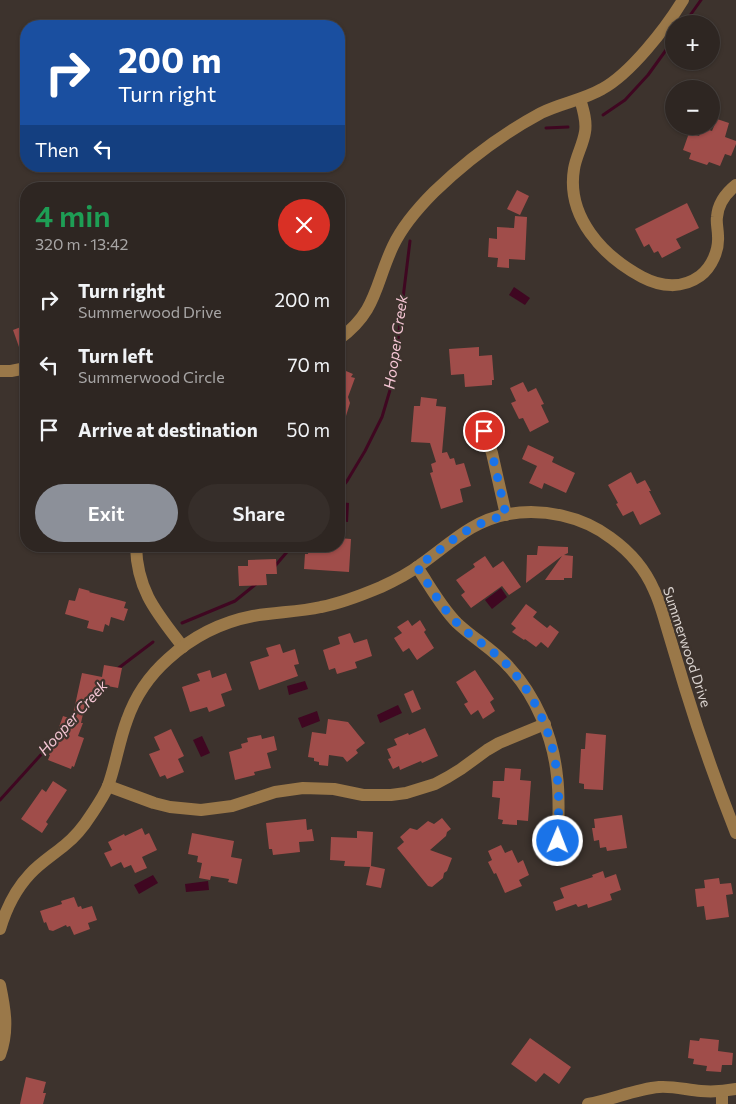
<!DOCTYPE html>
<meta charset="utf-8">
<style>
body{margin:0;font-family:Commissioner,sans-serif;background:#362e2a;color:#f1f3f6;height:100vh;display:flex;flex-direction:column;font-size:19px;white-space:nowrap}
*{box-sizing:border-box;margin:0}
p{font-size:16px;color:#a7a5a5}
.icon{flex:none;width:28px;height:28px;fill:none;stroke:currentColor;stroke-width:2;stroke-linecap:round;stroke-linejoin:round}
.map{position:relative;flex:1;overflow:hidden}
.drawer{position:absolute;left:20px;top:182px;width:325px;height:370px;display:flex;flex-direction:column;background:#2e2622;border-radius:20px;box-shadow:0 1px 4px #0004,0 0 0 1px #494340}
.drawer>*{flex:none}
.guide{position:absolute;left:20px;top:20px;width:325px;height:152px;border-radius:20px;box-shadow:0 1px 4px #0004,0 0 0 1px #494340;background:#1a4fa0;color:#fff;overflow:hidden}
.tools{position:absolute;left:665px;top:15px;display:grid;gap:10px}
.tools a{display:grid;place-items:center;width:55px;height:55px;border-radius:50%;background:#2e2622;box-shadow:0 1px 4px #0004,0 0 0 1px #494340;font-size:25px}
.pin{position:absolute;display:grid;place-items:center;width:42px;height:42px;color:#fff;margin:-21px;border:2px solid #fff;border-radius:50%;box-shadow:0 1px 5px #0007}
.me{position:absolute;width:55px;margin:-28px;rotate:1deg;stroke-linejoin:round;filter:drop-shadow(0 0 4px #0008)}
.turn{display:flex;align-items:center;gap:18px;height:105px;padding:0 15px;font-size:22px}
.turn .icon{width:65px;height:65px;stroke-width:2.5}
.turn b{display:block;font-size:35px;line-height:42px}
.then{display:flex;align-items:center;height:48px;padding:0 15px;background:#0003;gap:10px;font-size:19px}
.round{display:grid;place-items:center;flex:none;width:52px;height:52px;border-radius:26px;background:#362e2a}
.head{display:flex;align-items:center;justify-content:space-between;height:85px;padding:0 15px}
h1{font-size:30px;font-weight:600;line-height:38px;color:#1e9e55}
.primary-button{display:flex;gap:10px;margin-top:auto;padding:10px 15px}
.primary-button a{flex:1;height:58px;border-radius:30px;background:#8c9099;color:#fff;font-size:20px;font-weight:600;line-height:58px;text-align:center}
.primary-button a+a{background:#362e2a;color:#f1f3f6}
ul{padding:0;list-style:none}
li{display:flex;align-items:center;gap:15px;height:65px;padding:0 15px}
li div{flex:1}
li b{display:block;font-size:19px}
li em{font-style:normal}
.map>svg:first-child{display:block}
.water{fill:#3f0721}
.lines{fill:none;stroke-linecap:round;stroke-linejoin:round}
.stream{stroke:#3f0721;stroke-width:3}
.building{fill:#a04d4a}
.minor{stroke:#9a7849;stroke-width:12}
.route{stroke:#1a73e8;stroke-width:9;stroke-dasharray:0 16.2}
.labels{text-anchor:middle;stroke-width:4.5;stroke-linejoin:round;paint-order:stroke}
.street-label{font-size:14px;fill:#dad3cf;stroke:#3d332d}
.water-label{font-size:15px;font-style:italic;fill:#f5c6d4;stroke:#3d332d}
</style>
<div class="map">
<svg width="736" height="1104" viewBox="0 0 736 1104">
<rect width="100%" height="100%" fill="#3d332d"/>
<g class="water">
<polygon points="514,287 530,298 525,305 509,295"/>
<polygon points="340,502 349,503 348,522 339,521"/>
<polygon points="501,588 507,597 492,609 485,600"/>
<polygon points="305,681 308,689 289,695 287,686"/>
<polygon points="398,705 402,713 380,723 377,715"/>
<polygon points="317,711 320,721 302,728 298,718"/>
<polygon points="202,736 210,753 201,757 193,740"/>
<polygon points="153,875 158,883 139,894 134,885"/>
<polygon points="208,881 209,890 186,892 185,884"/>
</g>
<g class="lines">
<g class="stream">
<polyline points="684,24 701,0"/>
<polyline points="603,115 625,100 648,75 674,39"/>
<polyline points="546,128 568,127"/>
<polyline points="339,491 347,481 365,451 382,417 393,380 410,241"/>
<polyline points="275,566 292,546"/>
<polyline points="182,623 235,601 256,584"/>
<polyline points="116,670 153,642"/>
<polyline points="0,800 57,737"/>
</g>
</g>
<g class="building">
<polygon points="717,119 729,123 725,137 736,141 736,144 731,156 725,154 720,166 709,162 707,165 689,159 691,153 683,150 689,133 699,136 703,128 712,131"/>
<polygon points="517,190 529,196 520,215 507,209"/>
<polygon points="687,203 699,228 676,239 681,248 662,258 658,251 654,253 649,244 644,247 635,229"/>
<polygon points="515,216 527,217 525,260 509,259 509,268 497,267 498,258 488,257 489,238 497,239 497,227 514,228"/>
<polygon points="26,325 26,344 19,347 13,330"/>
<polygon points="479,347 479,356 492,355 494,380 492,380 492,385 465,387 464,374 451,375 449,349"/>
<polygon points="339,368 353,374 351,377 355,378 348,397 350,403 346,416 339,414"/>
<polygon points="523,382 528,392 536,388 544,404 541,405 549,422 530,432 523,418 519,419 511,403 516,401 510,388"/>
<polygon points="421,397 437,399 436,406 446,407 442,453 447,452 450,459 454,458 456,465 464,463 471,486 460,489 463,502 441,509 430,473 433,472 431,464 436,462 430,443 411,442 414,406 420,406"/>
<polygon points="528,445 554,457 552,462 575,473 566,493 544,483 542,489 529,483 537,466 522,459"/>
<polygon points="631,472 637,484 645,480 651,491 649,491 661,514 640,525 633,511 623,516 616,504 618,503 608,485"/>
<polygon points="339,538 351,539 349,572 304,569 305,554 308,554 309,546 339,546"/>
<polygon points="538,546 568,547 568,553 564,555 573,556 572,578 564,578 564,580 545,580 562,556 526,583 527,555 537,555"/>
<polygon points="485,556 493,568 503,561 521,587 509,595 502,586 471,608 461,595 465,592 456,580 475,567 473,564"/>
<polygon points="276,559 277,574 266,574 267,585 239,586 238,566 248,566 248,560"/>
<polygon points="79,588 90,591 89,592 126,602 124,608 128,609 124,621 111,617 109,626 105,624 103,632 87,628 89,621 65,614 69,600 75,601"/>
<polygon points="526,604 537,612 533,617 547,628 550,625 559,632 548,648 541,642 536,647 525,639 524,640 512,632 516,628 511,624"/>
<polygon points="408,620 412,626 420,620 426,630 424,632 434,648 417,660 409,648 403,652 394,638 402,633 397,627"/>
<polygon points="350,633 354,643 367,639 372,656 355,662 357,668 337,674 335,668 329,670 323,650 340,644 338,637"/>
<polygon points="280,644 283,653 295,649 299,664 294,665 298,676 259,690 250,662 269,656 266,648"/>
<polygon points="104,665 122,668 118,688 102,685 101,689 99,688 96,703 86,700 81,723 83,723 78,736 84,738 83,741 74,767 72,766 71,769 48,760 50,755 49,755 63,716 72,719 82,673 102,677"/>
<polygon points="210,670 212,678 226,673 232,690 221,694 225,706 209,712 207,707 190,712 182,687 200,681 197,674"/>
<polygon points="475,670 494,699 490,702 495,711 483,719 478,710 471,715 464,704 468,702 456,682"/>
<polygon points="413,690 421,709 412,713 404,694"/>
<polygon points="328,719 348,722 365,743 356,750 358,753 347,762 343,757 329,755 328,766 319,765 319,762 314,761 314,758 308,757 312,732 326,734"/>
<polygon points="425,728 438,756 422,763 421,761 400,770 399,766 393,769 388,759 391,758 387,749 397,745 394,739 408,733 409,735"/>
<polygon points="171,729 184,756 178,759 184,772 167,779 165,775 160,777 149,754 160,750 154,737"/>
<polygon points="586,733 606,735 603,790 584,789 584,784 579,783 581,749 585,749"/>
<polygon points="261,735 262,739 274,736 277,750 267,753 271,768 254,772 255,775 235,780 229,752 242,748 241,744 248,742 247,738"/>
<polygon points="505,768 521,769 520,780 531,781 528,821 517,820 517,825 502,824 503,820 498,819 500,798 492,797 493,781 504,781"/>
<polygon points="53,781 67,790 46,822 48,824 42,833 21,819 42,789 46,792"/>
<polygon points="622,815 627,848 607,851 606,847 600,848 599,840 594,841 592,828 595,828 594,819"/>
<polygon points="442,818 451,829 447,832 446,836 430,850 452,858 447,871 444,873 443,878 432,887 428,886 397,848 404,842 400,837 410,828 417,830 428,821 434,824"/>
<polygon points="306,819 307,830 312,829 314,841 299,842 300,852 273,855 272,849 269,849 266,823"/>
<polygon points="142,828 145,835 149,833 157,850 142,857 147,868 135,873 131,865 124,868 121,862 111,867 104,853 112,850 108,842 124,834 125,836"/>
<polygon points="357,831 373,832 371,866 385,869 381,888 366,885 370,867 344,866 345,861 330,860 331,837 357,838"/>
<polygon points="192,833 234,841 231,857 242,859 237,884 228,882 229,879 211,876 210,880 199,878 202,863 197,862 198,856 188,854"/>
<polygon points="501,845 505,853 512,850 518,863 523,860 529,875 519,880 522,886 505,893 496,873 494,874 488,862 492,860 488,851"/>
<polygon points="603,871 605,878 616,874 621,890 610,894 612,900 588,908 587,904 578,907 576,904 556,911 553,902 564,898 560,888 593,877 592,875"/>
<polygon points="719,878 720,884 731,883 733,894 726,895 729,917 706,920 704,906 697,907 695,889 705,888 704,880"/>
<polygon points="74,897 78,907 81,906 82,909 92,906 97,920 88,923 90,929 74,935 70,926 67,927 66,925 53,931 49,930 46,922 44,923 40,911 62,904 61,901"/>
<polygon points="530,1038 571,1067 559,1084 544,1073 536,1082 511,1064"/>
<polygon points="700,1038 719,1040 718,1051 733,1053 732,1065 722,1065 721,1072 706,1071 707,1066 693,1064 694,1059 688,1058 690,1040 699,1041"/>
<polygon points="26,1077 46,1082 43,1093 46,1093 43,1104 20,1104"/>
</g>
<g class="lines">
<g class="minor">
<path d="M580,99C583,109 587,121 585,132C583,145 576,156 574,169C566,217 603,256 642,277C661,287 682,289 700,276C712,267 719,250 718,236C718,229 716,223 717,217C718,204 726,193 736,185"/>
<path d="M339,339C377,312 375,284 393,246C403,225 418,208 434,192C466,161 502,134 541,113C561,103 583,100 602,89C630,74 666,28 683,0"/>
<polyline points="0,371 11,371 26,368"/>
<polyline points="484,431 492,453 506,515"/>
<path d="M136,546C137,591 157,613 183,647"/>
<path d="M417,567C430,586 441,607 457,623C474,639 494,650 509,667C536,696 553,737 557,776C560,798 558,820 558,841"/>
<polyline points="108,786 154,803 170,807 201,810 232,806 275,792 303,788 334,789 363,795 391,795 406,793 435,784 448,777 461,769 487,750 499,743 545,724"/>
<path d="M0,929C6,909 15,890 30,874C40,863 53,855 65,845C75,837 84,826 91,815C97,806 104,796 108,786C116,764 119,741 127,720C135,697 150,675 168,659C192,637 222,622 253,616C276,612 299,612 321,607C342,603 362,595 381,587C394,581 408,574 420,565C450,544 471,521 508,514C543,508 582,516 611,538C629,551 645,569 654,590C660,602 663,615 667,628C673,648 679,668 685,688C700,737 717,785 736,833"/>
<path d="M0,985C5,1009 9,1030 0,1055"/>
<polyline points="722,1091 722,1104"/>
<path d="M588,1104C612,1100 635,1089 659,1087C674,1086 687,1090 701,1091C713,1092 725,1091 736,1089"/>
</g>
</g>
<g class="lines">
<path class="route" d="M484,431L492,453L506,515L489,520L473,527L459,535L417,567C430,586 441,607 457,623C473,639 494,650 509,667C536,697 554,737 557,776C560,798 558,820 558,841"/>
</g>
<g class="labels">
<g class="street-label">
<text transform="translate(687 647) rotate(72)" y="5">Summerwood Drive</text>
</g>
<g class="water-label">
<text transform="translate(396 342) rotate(-82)" y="5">Hooper Creek</text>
<text transform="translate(73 718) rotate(-48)" y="5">Hooper Creek</text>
</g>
</g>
</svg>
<div class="tools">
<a>+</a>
<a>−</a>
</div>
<div class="pin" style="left:484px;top:431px;background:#d93025"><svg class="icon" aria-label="arrive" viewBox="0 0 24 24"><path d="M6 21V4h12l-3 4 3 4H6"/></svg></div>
<svg class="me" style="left:558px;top:841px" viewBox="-20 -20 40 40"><circle r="17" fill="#1a73e8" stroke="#fff" stroke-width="3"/><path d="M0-11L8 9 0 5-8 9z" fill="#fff"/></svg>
<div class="guide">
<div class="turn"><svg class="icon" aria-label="right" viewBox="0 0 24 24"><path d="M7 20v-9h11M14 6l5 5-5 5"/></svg><div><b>200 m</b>Turn right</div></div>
<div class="then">Then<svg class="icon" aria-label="left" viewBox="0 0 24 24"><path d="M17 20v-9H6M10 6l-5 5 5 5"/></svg></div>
</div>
<section class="drawer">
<div class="head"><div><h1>4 min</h1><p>320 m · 13:42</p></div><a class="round" style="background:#d93025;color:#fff"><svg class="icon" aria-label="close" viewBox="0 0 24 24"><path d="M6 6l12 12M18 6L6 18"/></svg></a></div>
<ul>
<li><svg class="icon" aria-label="right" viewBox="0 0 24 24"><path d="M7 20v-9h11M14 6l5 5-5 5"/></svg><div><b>Turn right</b><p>Summerwood Drive</p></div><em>200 m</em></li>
<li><svg class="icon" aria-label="left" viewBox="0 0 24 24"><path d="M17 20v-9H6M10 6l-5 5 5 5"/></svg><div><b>Turn left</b><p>Summerwood Circle</p></div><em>70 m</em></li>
<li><svg class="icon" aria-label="arrive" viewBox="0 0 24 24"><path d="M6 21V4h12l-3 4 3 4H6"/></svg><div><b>Arrive at destination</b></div><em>50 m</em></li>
</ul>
<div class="primary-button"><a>Exit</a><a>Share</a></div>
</section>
</div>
